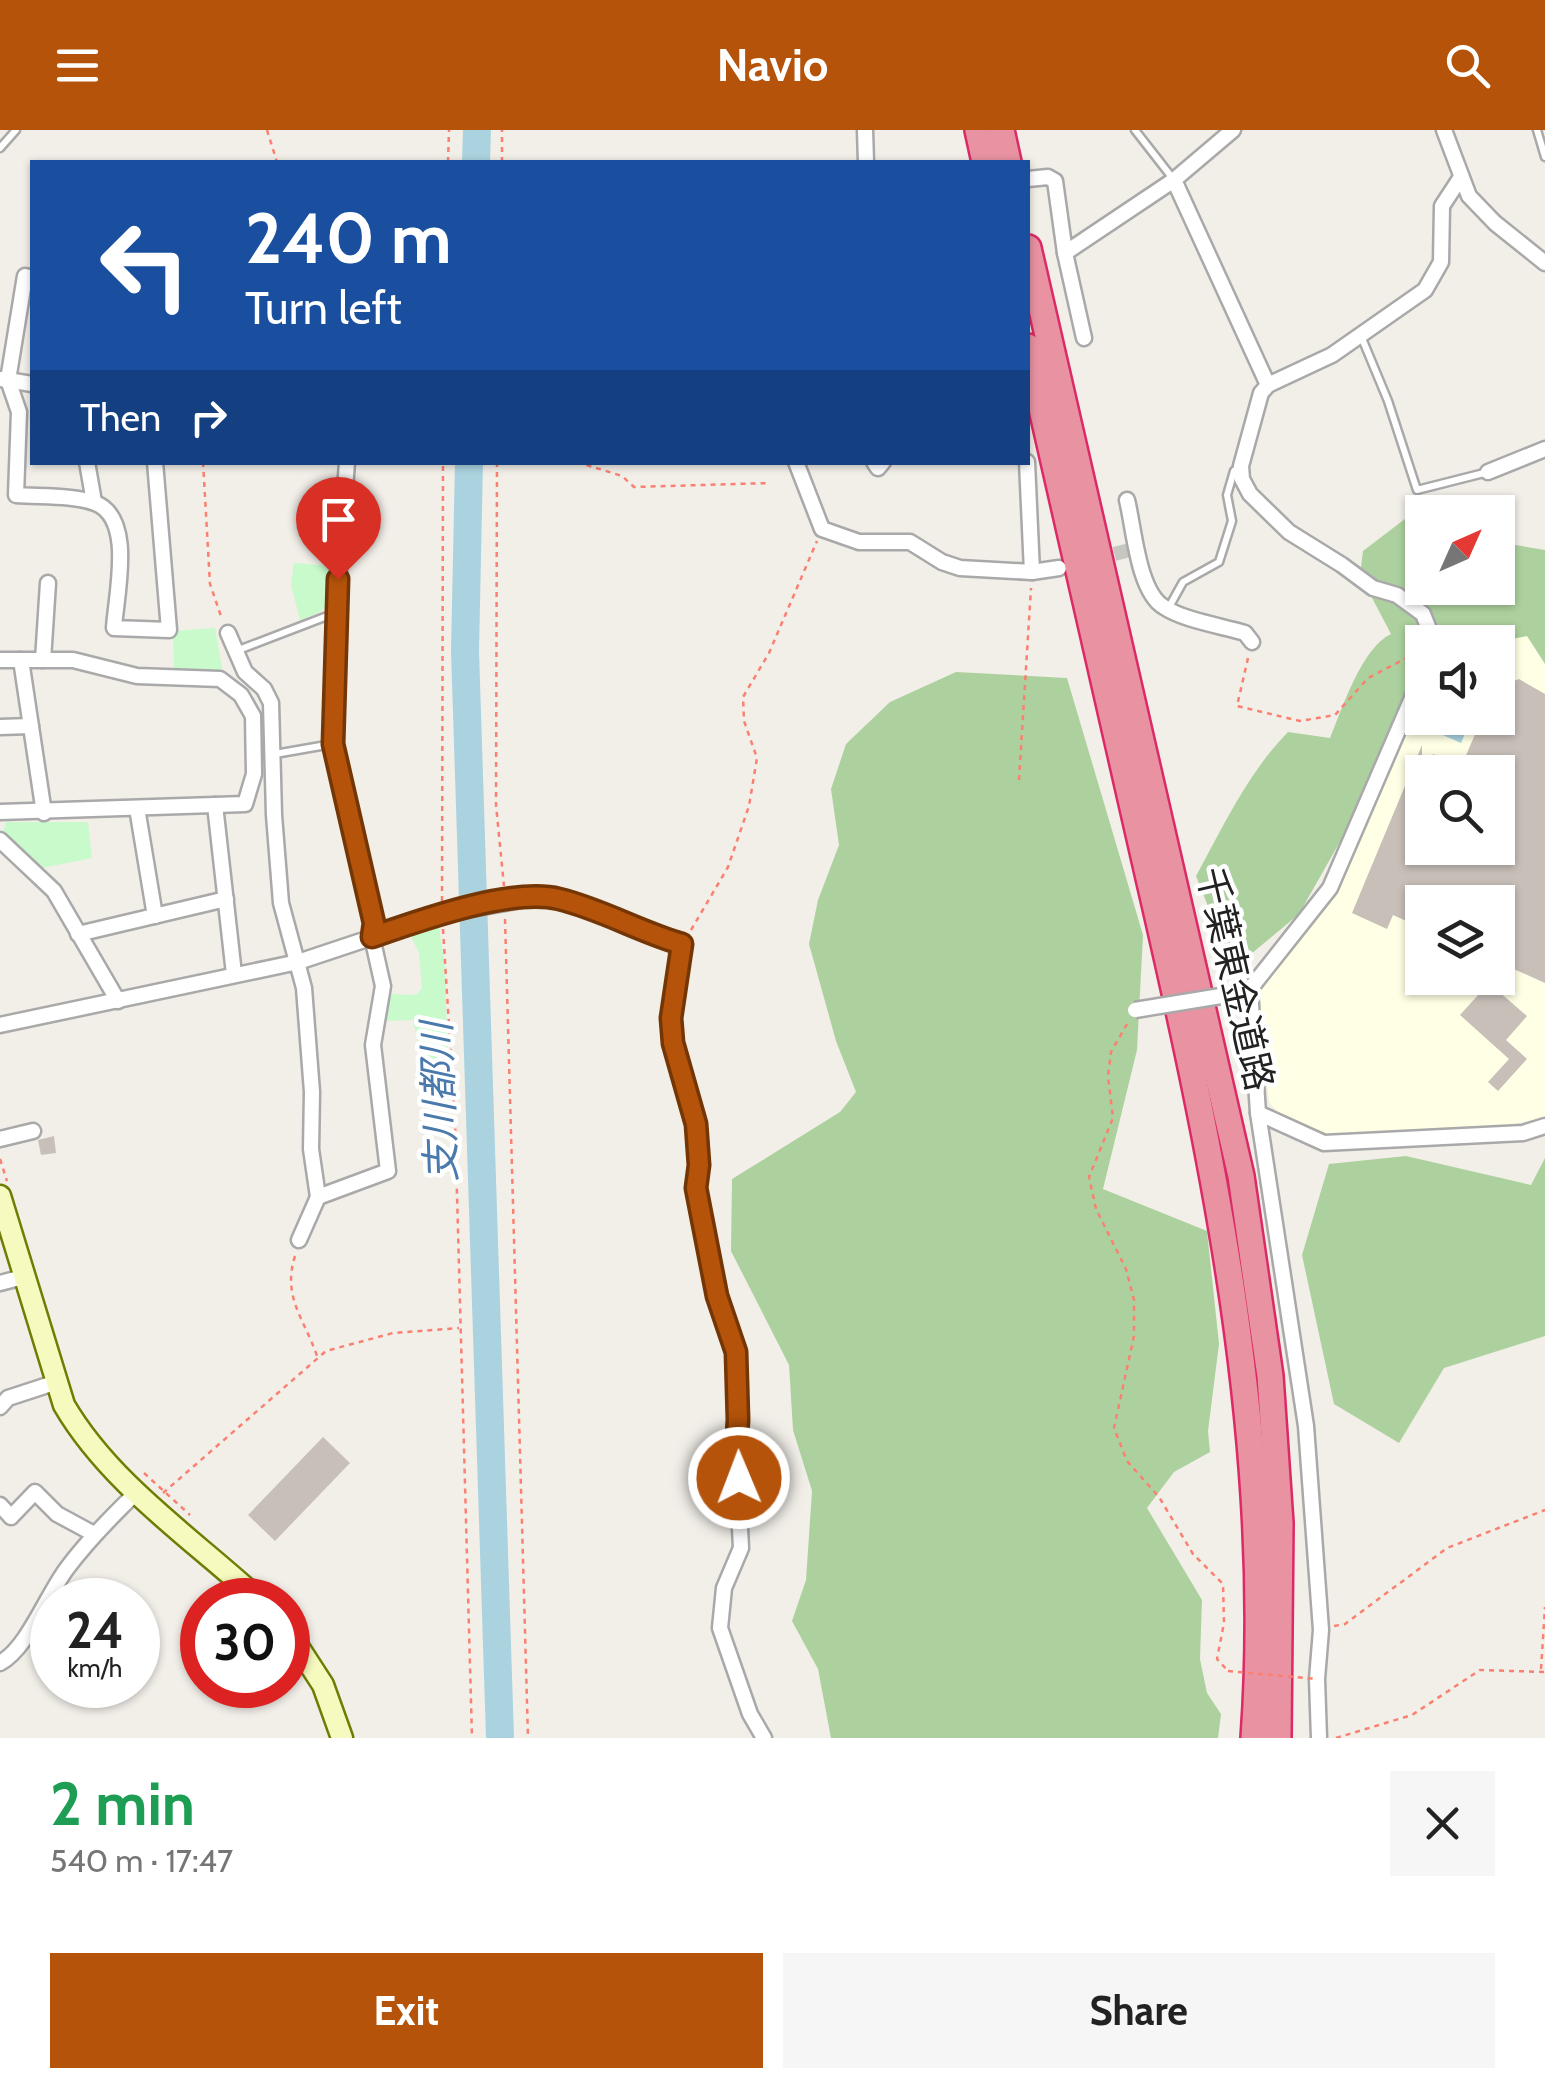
<!DOCTYPE html>
<meta charset="utf-8">
<style>
body{margin:0;font-family:Cabin,"Noto Sans JP",sans-serif;background:#f6f6f6;color:#222;height:100vh;display:flex;flex-direction:column;font-size:38px;white-space:nowrap}
*{box-sizing:border-box;margin:0}
p{font-size:32px;color:#767676}
.icon{flex:none;width:55px;height:55px;fill:none;stroke:currentColor;stroke-width:2;stroke-linecap:round;stroke-linejoin:round}
.map{position:relative;height:1608px;overflow:hidden}
.panel{display:flex;flex-direction:column;background:#fff;flex:1}
.panel>*{flex:none}
.guide{position:absolute;left:30px;top:30px;width:1000px;height:305px;border-radius:0px;box-shadow:0 2px 8px #0004;background:#1a4fa0;color:#fff;overflow:hidden}
.needle{width:65px;rotate:45deg}
.buttons{position:absolute;left:1405px;top:365px;display:grid;gap:20px}
.buttons a{display:grid;place-items:center;width:110px;height:110px;border-radius:0px;background:#fff;box-shadow:0 2px 8px #0004;font-size:50px}
.speed{position:absolute;left:30px;top:1448px;display:flex;gap:20px;font-size:50px;font-weight:700;text-align:center}
.speed>*{display:grid;place-content:center;width:130px;height:130px;border-radius:50%;background:#fff;box-shadow:0 2px 8px #0004;line-height:1}
.speed small{font-size:25px;font-weight:400}
.speed .limit{border:15px solid #d22;background:#fff;color:#111}
.pin{position:absolute;display:grid;place-items:center;width:85px;height:85px;color:#fff;margin:-102px -42px;border-radius:50% 50% 50% 0;rotate:-45deg;box-shadow:0 0 10px #0007}
.pin .icon{rotate:45deg}
.me{position:absolute;width:110px;margin:-55px;rotate:359deg;stroke-linejoin:round;filter:drop-shadow(0 0 8px #0008)}
.turn{display:flex;align-items:center;gap:35px;height:210px;padding:0 50px;font-size:45px}
.turn .icon{width:130px;height:130px;stroke-width:2.5}
.turn b{display:block;font-size:70px;line-height:85px}
.then{display:flex;align-items:center;height:95px;padding:0 50px;background:#0003;gap:20px;font-size:38px}
.round{display:grid;place-items:center;flex:none;width:105px;height:105px;border-radius:0px;background:#f6f6f6}
.overview{display:flex;align-items:center;justify-content:space-between;height:170px;padding:0 50px}
h1{font-size:60px;font-weight:700;line-height:75px;color:#1e9e55}
.button{display:flex;gap:20px;margin-top:auto;padding:20px 50px}
.button a{flex:1;height:115px;border-radius:0px;background:#b45309;color:#fff;font-size:40px;font-weight:700;line-height:115px;text-align:center}
.button a+a{background:#f6f6f6;color:#222}
header{display:flex;justify-content:space-between;align-items:center;height:130px;padding:0 50px;background:#b45309;color:#fff;font-size:45px;font-weight:700}
.map>svg:first-child{display:block}
.education{fill:#ffffe5;fill-rule:evenodd}
.forest{fill:#add19e}
.park{fill:#c8facc}
.water{fill:#aad3df}
.lines{fill:none;stroke-linecap:round;stroke-linejoin:round}
.river{stroke:#aad3df;stroke-width:28}
.building{fill:#c7bfb8;fill-rule:evenodd}
.street-tunnel{stroke:#c8c6c1;stroke-width:14;stroke-dasharray:14 7;stroke-linecap:butt}
.lane-casing{stroke:#a9a9a9;stroke-width:11}
.street-casing{stroke:#a9a9a9;stroke-width:19}
.secondary-casing{stroke:#707d05;stroke-width:25}
.highway-casing{stroke:#dc2a67;stroke-width:30}
.path{stroke:#fa8072;stroke-width:2.5;stroke-dasharray:5 5;stroke-linecap:butt}
.lane{stroke:#fff;stroke-width:6}
.street{stroke:#fff;stroke-width:14}
.secondary{stroke:#f7fabf;stroke-width:20}
.highway{stroke:#e892a2;stroke-width:25}
.street-bridge-casing{stroke:#a9a9a9;stroke-width:19;stroke-linecap:butt}
.path-bridge{stroke:#fa8072;stroke-width:2.5;stroke-dasharray:5 5;stroke-linecap:butt}
.street-bridge{stroke:#fff;stroke-width:14}
.route-casing{stroke:#753606;stroke-width:25}
.route{stroke:#b45309;stroke-width:18}
.labels{text-anchor:middle;stroke-width:9;stroke-linejoin:round;paint-order:stroke}
.street-label{font-size:38px;fill:#222;stroke:#fff}
.water-label{font-size:40px;font-style:italic;fill:#4a7aab;stroke:#fff}
</style>
<header><svg class="icon" aria-label="menu" viewBox="0 0 24 24"><path d="M4 6h16M4 12h16M4 18h16"/></svg>Navio<svg class="icon" aria-label="search" viewBox="0 0 24 24"><circle cx="10" cy="10" r="6"/><path d="M15 15l6 6"/></svg></header>
<div class="map">
<svg width="1545" height="1608" viewBox="0 0 1545 1608">
<rect width="100%" height="100%" fill="#f2efe9"/>
<path class="education" d="M1527,505L1545,533V987L1483,1001L1329,1005L1281,986L1269,972L1259,861L1334,758L1422,556V588H1498V512H1494ZM1422,642H1498V718H1422ZM1422,772H1498V848H1422Z"/>
<g class="forest">
<path d="M1418,379L1422,384V458H1498V445L1504,442L1515,415L1545,420V534L1527,506L1497,512H1422V530L1419,531L1354,687L1299,784L1233,839L1196,746C1224,695 1247,644 1288,602L1330,608C1342,579 1362,517 1391,504L1360,445L1363,421Z"/>
<polygon points="956,542 1067,548 1143,805 1137,920 1103,1059 1207,1101 1219,1214 1208,1301 1210,1322 1174,1342 1147,1378 1202,1470 1200,1529 1207,1563 1221,1584 1218,1608 831,1608 818,1539 792,1491 806,1450 812,1361 793,1300 789,1235 731,1121 732,1049 840,982 856,962 836,911 809,814 818,770 839,715 831,659 846,614 890,572"/>
<polygon points="1406,1026 1531,1055 1545,1028 1545,1206 1444,1238 1399,1313 1334,1274 1302,1125 1329,1034"/>
</g>
<g class="park">
<path d="M294,433L333,436C331,474 338,476 300,490L291,455Z"/>
<polygon points="215,498 223,543 174,541 173,501"/>
<polygon points="6,692 88,692 92,728 42,738 2,705"/>
<polygon points="438,792 445,837 449,974 430,975 413,890 382,891 390,864 416,865 422,858 419,823 408,800"/>
</g>
<polygon class="water" points="1445,588 1472,588 1461,613 1438,603"/>
<g class="lines">
<g class="river">
<polyline points="476,32 477,0"/>
<polyline points="469,332 465,521 500,1608"/>
</g>
</g>
<g class="building">
<path d="M1519,549L1545,564V853L1498,832V772H1422V785L1420,784L1415,795L1393,785L1387,799L1352,783L1422,615V630L1429,633L1433,624L1461,637L1482,588H1498V552L1503,555ZM1422,642H1498V718H1422Z"/>
<polygon points="1489,853 1527,886 1506,910 1527,929 1498,961 1488,952 1509,929 1460,885"/>
<polygon points="54,1006 56,1023 41,1025 38,1010"/>
<polygon points="323,1307 350,1333 275,1411 248,1385"/>
</g>
<g class="lines">
<polyline class="street-tunnel" points="1094,429 1138,418"/>
<g class="lane-casing">
<g id="lane">
<polyline points="1135,0 1174,50"/>
<polyline points="1537,0 1545,27"/>
<polyline points="0,18 16,0"/>
<polyline points="1361,206 1388,271 1417,360 1488,342"/>
<polyline points="1168,479 1183,452 1219,432 1232,391 1227,365 1234,341 1238,338"/>
<polyline points="236,521 335,483"/>
<polyline points="275,624 332,614"/>
</g>
</g>
<g class="street-casing">
<g id="street">
<polyline points="865,0 866,32"/>
<polyline points="1444,0 1469,66 1495,93 1545,133"/>
<polyline points="1028,49 1048,47 1055,51 1065,123 1174,50 1233,0"/>
<polyline points="1174,50 1268,255"/>
<polyline points="1065,123 1084,208"/>
<path d="M32,148L25,146L8,250L19,282L16,365C40,367 73,365 95,373C135,388 116,464 114,498L169,500L155,332"/>
<polyline points="1,249 32,254"/>
<polyline points="87,332 94,372"/>
<polyline points="796,332 822,399 859,412 910,412 942,432 960,438 1032,442 1059,438"/>
<polyline points="874,332 878,338 883,332"/>
<polyline points="1027,332 1032,442"/>
<polyline points="1488,342 1545,319"/>
<path d="M1127,370C1134,398 1138,462 1164,477C1183,490 1222,496 1245,503L1252,512"/>
<polyline points="228,503 245,542 264,559 271,573 274,685 281,773 304,858 312,962 311,1019 318,1067 299,1110"/>
<polyline points="1434,512 1423,484 1397,465 1373,458 1342,435 1289,402 1250,364 1242,349 1241,336 1261,263 1268,255 1332,225 1425,160 1441,132 1442,76 1461,47"/>
<polyline points="0,530 73,530 137,546 220,549 241,565 253,586 254,644 245,674 0,682"/>
<polyline points="21,530 44,683"/>
<polyline points="43,530 48,453"/>
<polyline points="0,597 31,596"/>
<polyline points="215,675 234,844"/>
<polyline points="137,678 155,786"/>
<polyline points="0,710 54,761 118,871"/>
<polyline points="78,804 226,769"/>
<polyline points="1250,859 1258,983 1306,1296 1321,1500 1317,1549 1319,1608"/>
<polyline points="1227,865 1250,859 1330,758 1422,545"/>
<polyline points="0,895 298,832 442,784 545,766 575,774 682,814 671,889 673,913 695,993 699,1035 696,1058 717,1166 736,1222 739,1290 736,1320 741,1418 724,1458 720,1498 750,1584 764,1608"/>
<polyline points="1258,983 1324,1013 1523,1003 1545,996"/>
<polyline points="0,1009 33,1001"/>
<polyline points="318,1067 388,1041 373,915 383,856 372,807 374,793 333,613 336,482 347,332"/>
<polyline points="0,1153 23,1147"/>
<polyline points="0,1277 8,1268 57,1252"/>
<polyline points="0,1375 11,1387 35,1362 57,1384 94,1404"/>
<path d="M0,1533C28,1518 47,1464 68,1437C89,1409 113,1385 138,1361"/>
</g>
</g>
<g class="secondary-casing">
<g id="secondary">
<path d="M0,1066L64,1275C110,1354 193,1409 259,1470"/>
<polyline points="288,1501 323,1555 342,1608"/>
</g>
</g>
<g class="highway-casing">
<g id="highway">
<polyline points="978,0 985,32"/>
<polyline points="1001,0 1008,32"/>
<polyline points="1028,118 1241,1046 1270,1246 1280,1393 1278,1608"/>
<path d="M1028,217C1068,394 1109,571 1149,748C1214,1029 1275,1317 1254,1608"/>
</g>
</g>
<g class="path">
<polyline points="267,0 277,32"/>
<polyline points="448,32 449,0"/>
<polyline points="502,32 502,0"/>
<polyline points="203,332 210,454 222,489"/>
<polyline points="497,332 496,675 504,756"/>
<polyline points="577,332 622,346 634,357 770,353"/>
<polyline points="1248,528 1237,576 1300,591 1335,585 1368,548 1422,520"/>
<polyline points="1019,650 1031,458"/>
<polyline points="442,771 443,332"/>
<polyline points="505,789 528,1608"/>
<polyline points="443,799 455,992 472,1608"/>
<polyline points="691,800 728,737 749,676 757,628 744,591 743,567 769,523 817,411"/>
<polyline points="1127,894 1111,922 1108,946 1113,988 1089,1047 1096,1079 1126,1139 1134,1170 1134,1206 1114,1298 1127,1331 1159,1367 1193,1424 1223,1454 1224,1493 1217,1529 1228,1541"/>
<polyline points="0,1029 7,1051"/>
<path d="M295,1126C282,1167 304,1188 317,1226"/>
<polyline points="144,1343 190,1385"/>
<polyline points="163,1363 326,1221 393,1203 459,1198"/>
<polyline points="1334,1496 1345,1494 1447,1418 1545,1380"/>
<polyline points="1541,1539 1545,1477"/>
<polyline points="1336,1608 1412,1585 1480,1540 1545,1542"/>
</g>
<use href="#lane" class="lane"/>
<use href="#street" class="street"/>
<use href="#secondary" class="secondary"/>
<use href="#highway" class="highway"/>
<g class="street-bridge-casing">
<polyline id="street-bridge" points="1135,880 1227,865"/>
</g>
<polyline class="path-bridge" points="1228,1541 1317,1549"/>
<use href="#street-bridge" class="street-bridge"/>
</g>
<g class="lines">
<g class="route-casing">
<path id="route" d="M338,449L333,614L374,793L372,807C418,791 512,757 559,769C601,779 640,802 682,814L671,888L673,913L696,994L699,1035L696,1058L717,1166L736,1222L738,1290L736,1320L739,1348"/>
</g>
<use href="#route" class="route"/>
</g>
<g class="labels">
<g class="street-label">
<text transform="translate(1235 849) rotate(77)" y="13">千葉東金道路</text>
</g>
<g class="water-label">
<text transform="translate(439 972) rotate(-92)" y="14">支川都川</text>
</g>
</g>
</svg>
<div class="buttons">
<a><svg class="needle" viewBox="-14 -14 28 28"><path d="M0-13l5 13h-10z" fill="#e53935"/><path d="M0 13l5-13h-10z" fill="#767676"/></svg></a>
<a><svg class="icon" aria-label="sound" viewBox="0 0 24 24"><path d="M4 9h4l5-4v14l-5-4H4zM17 9q2 3 0 6"/></svg></a>
<a><svg class="icon" aria-label="search" viewBox="0 0 24 24"><circle cx="10" cy="10" r="6"/><path d="M15 15l6 6"/></svg></a>
<a><svg class="icon" aria-label="layers" viewBox="0 0 24 24"><path d="M12 4l9 5-9 5-9-5zM3 14l9 5 9-5"/></svg></a>
</div>
<div class="speed"><div>24<small>km/h</small></div><div class="limit">30</div></div>
<div class="pin" style="left:338px;top:449px;background:#d93025"><svg class="icon" aria-label="arrive" viewBox="0 0 24 24"><path d="M6 21V4h12l-3 4 3 4H6"/></svg></div>
<svg class="me" style="left:739px;top:1348px" viewBox="-20 -20 40 40"><circle r="17" fill="#b45309" stroke="#fff" stroke-width="3"/><path d="M0-11L8 9 0 5-8 9z" fill="#fff"/></svg>
<div class="guide">
<div class="turn"><svg class="icon" aria-label="left" viewBox="0 0 24 24"><path d="M17 20v-9H6M10 6l-5 5 5 5"/></svg><div><b>240 m</b>Turn left</div></div>
<div class="then">Then<svg class="icon" aria-label="right" viewBox="0 0 24 24"><path d="M7 20v-9h11M14 6l5 5-5 5"/></svg></div>
</div>
</div>
<section class="panel">
<div class="overview"><div><h1>2 min</h1><p>540 m · 17:47</p></div><a class="round"><svg class="icon" aria-label="close" viewBox="0 0 24 24"><path d="M6 6l12 12M18 6L6 18"/></svg></a></div>
<div class="button"><a>Exit</a><a>Share</a></div>
</section>
